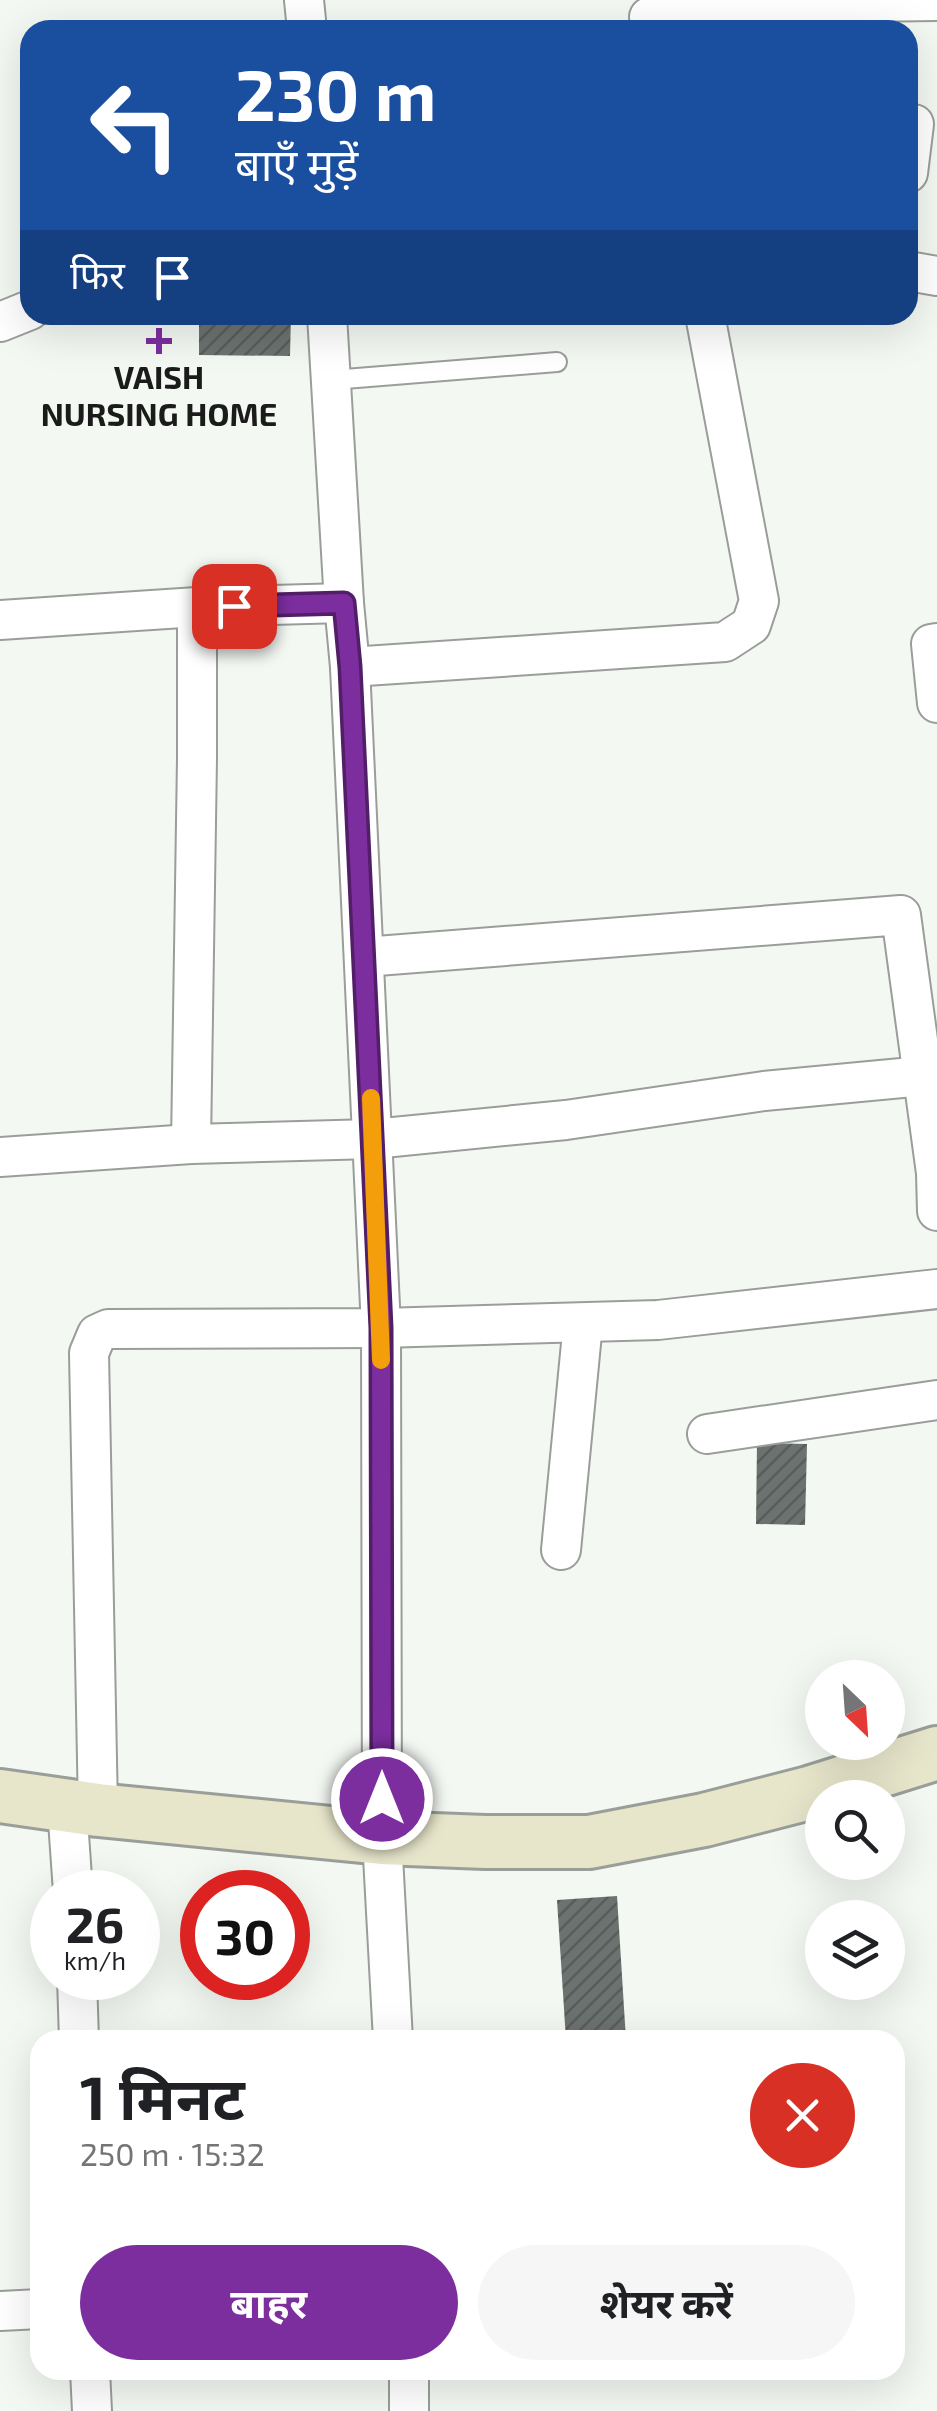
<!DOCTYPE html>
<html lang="hi">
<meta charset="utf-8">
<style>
body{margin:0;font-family:"Exo 2","Noto Sans Devanagari",sans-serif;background:#f6f6f6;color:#202124;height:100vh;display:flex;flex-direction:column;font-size:38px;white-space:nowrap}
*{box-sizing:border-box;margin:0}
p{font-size:32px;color:#757577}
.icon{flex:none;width:55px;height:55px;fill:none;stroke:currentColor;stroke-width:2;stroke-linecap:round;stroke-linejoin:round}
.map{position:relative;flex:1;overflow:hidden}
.panel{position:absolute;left:30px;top:2030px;width:875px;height:350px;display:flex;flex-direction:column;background:#fff;border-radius:30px;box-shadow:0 10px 40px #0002}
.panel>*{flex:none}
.top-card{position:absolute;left:20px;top:20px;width:898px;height:305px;border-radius:30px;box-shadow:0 10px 40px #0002;background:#1a4fa0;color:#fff;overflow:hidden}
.needle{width:65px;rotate:155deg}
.tools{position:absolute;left:805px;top:1660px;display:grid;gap:20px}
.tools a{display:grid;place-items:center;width:100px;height:100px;border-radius:50%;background:#fff;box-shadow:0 10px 40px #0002;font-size:50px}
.speed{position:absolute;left:30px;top:1870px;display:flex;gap:20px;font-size:50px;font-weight:700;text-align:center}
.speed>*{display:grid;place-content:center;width:130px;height:130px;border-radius:50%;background:#fff;box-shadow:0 10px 40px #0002;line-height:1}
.speed small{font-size:25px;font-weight:400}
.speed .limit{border:15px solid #d22;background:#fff;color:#111}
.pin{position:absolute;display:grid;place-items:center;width:85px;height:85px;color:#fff;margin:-42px;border-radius:20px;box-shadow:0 5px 15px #0006}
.me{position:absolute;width:110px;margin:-55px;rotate:0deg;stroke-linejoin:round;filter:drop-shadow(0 0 8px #0008)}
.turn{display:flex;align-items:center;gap:35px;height:210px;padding:0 50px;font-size:45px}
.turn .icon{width:130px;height:130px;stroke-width:2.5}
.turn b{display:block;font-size:70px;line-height:85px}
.then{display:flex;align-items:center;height:95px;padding:0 50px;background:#0003;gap:20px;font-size:38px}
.round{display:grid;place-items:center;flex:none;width:105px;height:105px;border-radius:52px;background:#f6f6f6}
.summary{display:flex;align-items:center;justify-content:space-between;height:170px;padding:0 50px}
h1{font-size:60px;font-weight:700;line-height:75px}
.button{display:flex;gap:20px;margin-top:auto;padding:20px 50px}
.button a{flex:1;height:115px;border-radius:60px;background:#7c2e9f;color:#fff;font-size:40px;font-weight:700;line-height:115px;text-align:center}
.button a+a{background:#f6f6f6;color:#202124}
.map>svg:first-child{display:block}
.building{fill:url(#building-hatch)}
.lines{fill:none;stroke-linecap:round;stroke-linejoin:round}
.lane-casing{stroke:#9a9e99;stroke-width:22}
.street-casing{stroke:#9a9e99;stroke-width:42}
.secondary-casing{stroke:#9a9e99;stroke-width:58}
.lane{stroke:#fff;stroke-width:18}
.street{stroke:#fff;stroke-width:38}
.secondary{stroke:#e7e5ca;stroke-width:52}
.route-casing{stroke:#511e67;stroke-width:25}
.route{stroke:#7c2e9f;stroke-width:18}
.slow{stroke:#f59e0b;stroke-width:18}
.poi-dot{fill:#7c2e9f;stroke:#f4f8f3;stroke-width:4}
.labels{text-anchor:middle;stroke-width:10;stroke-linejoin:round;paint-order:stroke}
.poi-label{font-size:32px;font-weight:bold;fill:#1a1b1a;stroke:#f4f8f3}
</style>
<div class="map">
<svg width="937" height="2411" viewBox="0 0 937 2411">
<defs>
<pattern id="building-hatch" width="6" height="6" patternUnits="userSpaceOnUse" patternTransform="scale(2.5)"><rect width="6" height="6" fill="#6c7270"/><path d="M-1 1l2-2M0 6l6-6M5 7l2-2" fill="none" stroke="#585d5b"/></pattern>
</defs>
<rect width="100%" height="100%" fill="#f4f8f3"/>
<g class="building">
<polygon points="199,315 291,315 290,356 199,355"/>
<polygon points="757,1443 807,1444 805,1525 756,1524"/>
<polygon points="617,1896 626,2040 566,2040 557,1900"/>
</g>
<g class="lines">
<g class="lane-casing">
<polyline id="lane" points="332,380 557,362"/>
</g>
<g class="street-casing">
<g id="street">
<polyline points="304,0 307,30"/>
<polyline points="649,17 780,3 937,1"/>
<polyline points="908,173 914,124"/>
<polyline points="908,271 937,276"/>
<polyline points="327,315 344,603 350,667 381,1328 382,1838 393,2040"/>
<polyline points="0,322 30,310"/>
<polyline points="0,620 197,607 344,603"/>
<polyline points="937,643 931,644 937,703"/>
<polyline points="350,667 725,642 751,625 759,601 705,315"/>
<polyline points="364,957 901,915 936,1173 937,1211"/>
<polyline points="191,1144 197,758 197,607"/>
<polyline points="0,1157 191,1144 373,1139 566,1120 764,1091 923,1076"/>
<polyline points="707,1434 937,1400"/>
<polyline points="561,1550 583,1323"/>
<polyline points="67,1806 73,1892"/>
<polyline points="98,1810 89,1353 97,1334 108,1329 381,1328 658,1320 937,1289"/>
<polyline points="77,1978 79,2040"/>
<polyline points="0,2311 40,2309"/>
<polyline points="90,2370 92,2411"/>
<polyline points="409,2370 409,2411"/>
</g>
</g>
<g class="secondary-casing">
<polyline id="secondary" points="0,1796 98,1810 382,1838 485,1842 589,1842 704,1820 809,1793 937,1753"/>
</g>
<use href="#lane" class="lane"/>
<use href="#street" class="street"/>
<use href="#secondary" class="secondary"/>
</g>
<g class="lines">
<g class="route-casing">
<polyline id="route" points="234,606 344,603 350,667 381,1328 382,1799"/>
</g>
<use href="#route" class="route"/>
<polyline class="slow" points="371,1098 381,1360"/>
</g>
<path class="poi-dot" d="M154 326h10v10h10v10h-10v10h-10v-10h-10v-10h10z"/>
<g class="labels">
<g class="poi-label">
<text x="159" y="389">VAISH<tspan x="159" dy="37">NURSING HOME</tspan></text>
</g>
</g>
</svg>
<div class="tools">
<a><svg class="needle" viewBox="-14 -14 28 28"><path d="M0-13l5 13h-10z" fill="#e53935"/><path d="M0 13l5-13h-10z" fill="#757577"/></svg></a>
<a><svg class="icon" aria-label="search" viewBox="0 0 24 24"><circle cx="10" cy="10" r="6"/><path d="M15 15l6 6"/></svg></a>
<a><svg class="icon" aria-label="layers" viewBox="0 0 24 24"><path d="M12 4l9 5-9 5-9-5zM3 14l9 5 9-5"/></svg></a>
</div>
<div class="speed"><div>26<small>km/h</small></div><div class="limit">30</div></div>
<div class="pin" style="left:234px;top:606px;background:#d93025"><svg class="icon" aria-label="arrive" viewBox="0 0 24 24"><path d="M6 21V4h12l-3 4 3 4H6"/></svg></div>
<svg class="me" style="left:382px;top:1799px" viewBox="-20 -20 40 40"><circle r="17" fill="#7c2e9f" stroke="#fff" stroke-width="3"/><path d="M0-11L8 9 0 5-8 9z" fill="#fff"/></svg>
<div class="top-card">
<div class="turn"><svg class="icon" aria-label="left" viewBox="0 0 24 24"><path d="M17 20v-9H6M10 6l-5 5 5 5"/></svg><div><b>230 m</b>बाएँ मुड़ें</div></div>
<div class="then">फिर<svg class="icon" aria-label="arrive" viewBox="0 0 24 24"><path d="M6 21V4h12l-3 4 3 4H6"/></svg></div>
</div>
<section class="panel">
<div class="summary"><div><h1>1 मिनट</h1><p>250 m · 15:32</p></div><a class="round" style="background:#d93025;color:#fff"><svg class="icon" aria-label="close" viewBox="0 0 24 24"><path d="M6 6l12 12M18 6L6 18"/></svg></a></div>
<div class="button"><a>बाहर</a><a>शेयर करें</a></div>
</section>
</div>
